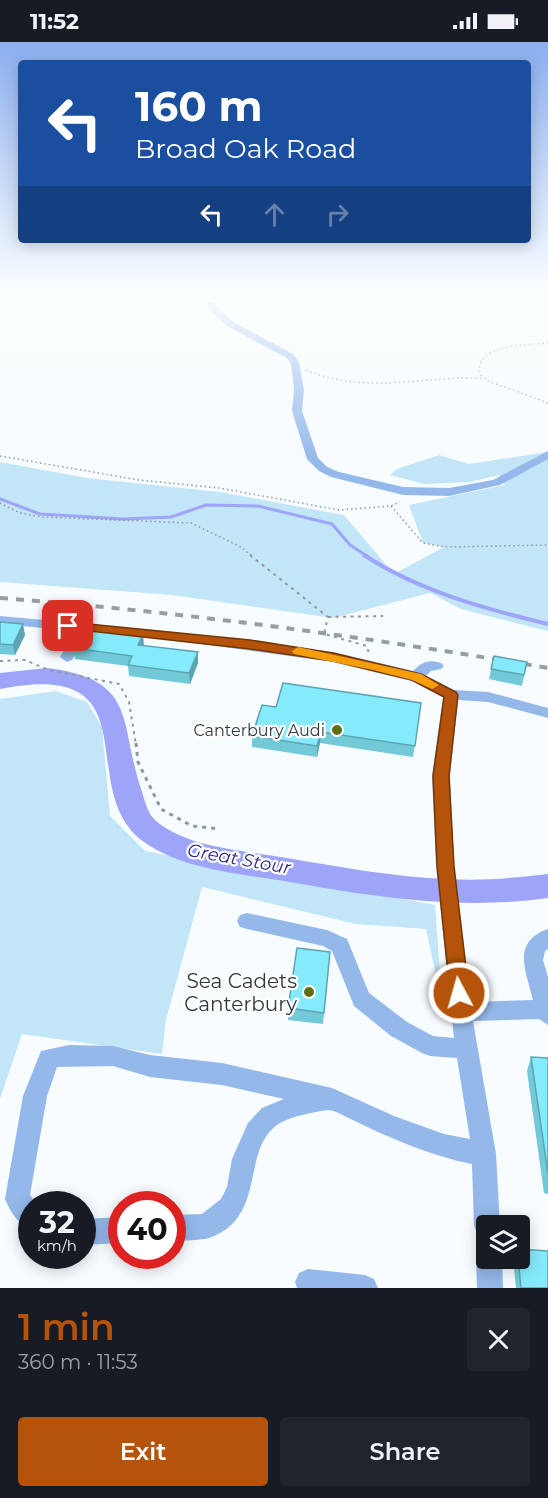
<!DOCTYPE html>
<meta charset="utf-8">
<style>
body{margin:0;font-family:Montserrat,sans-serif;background:#20242c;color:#f1f3f6;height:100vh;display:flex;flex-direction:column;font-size:22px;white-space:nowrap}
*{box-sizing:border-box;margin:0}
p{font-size:20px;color:#9ea1a6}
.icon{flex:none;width:33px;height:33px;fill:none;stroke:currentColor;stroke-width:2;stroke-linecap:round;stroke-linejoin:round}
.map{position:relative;height:1246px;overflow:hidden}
.drawer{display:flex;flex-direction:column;background:#171b24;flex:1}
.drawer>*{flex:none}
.hud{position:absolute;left:18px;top:18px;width:513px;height:183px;border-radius:6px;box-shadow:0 3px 15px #0003;background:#1a4fa0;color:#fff;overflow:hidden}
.fabs{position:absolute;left:476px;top:1173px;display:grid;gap:12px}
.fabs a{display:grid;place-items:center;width:54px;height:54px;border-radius:6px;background:#171b24;box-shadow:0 3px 15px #0003;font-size:30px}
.speed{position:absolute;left:18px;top:1149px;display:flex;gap:12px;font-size:30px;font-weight:700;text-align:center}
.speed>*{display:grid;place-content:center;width:78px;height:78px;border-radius:50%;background:#171b24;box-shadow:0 3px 15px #0003;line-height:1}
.speed small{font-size:15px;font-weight:400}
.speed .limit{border:9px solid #d22;background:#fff;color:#111}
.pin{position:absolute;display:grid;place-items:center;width:51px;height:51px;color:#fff;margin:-26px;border-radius:12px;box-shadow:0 3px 9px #0006}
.me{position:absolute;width:66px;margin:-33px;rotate:354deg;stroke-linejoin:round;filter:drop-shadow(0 0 4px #0008)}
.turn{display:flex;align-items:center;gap:21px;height:126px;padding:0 18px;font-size:27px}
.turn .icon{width:78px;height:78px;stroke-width:2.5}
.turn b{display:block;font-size:42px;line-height:51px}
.lanes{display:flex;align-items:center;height:57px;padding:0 18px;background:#0003;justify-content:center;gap:30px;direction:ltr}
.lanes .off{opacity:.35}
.round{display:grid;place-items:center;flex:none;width:63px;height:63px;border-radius:6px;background:#20242c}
.headline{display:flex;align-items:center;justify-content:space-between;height:102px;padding:0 18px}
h1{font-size:36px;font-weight:600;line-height:45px;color:#b45309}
.action{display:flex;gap:12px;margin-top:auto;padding:12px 18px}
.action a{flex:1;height:69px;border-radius:6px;background:#b45309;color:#fff;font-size:24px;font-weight:600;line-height:69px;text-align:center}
.action a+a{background:#20242c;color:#f1f3f6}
.status{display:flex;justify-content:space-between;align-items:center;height:42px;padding:0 30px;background:#171b24;direction:ltr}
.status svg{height:16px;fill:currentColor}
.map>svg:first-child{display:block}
.green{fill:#c3e5f8}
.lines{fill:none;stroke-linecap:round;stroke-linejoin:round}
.stream-far1{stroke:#9ea5f9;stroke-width:3}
.stream{stroke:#9ea5f9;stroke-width:4}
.river{fill:#9ea5f9;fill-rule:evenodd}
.path-far2{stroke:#91989d;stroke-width:1.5;stroke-dasharray:1.5 3;stroke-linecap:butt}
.path-far1{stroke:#91989d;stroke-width:2;stroke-dasharray:3 4.5;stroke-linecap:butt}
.path{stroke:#91989d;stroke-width:3;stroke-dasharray:4 5;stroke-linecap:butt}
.minor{fill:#94b8ea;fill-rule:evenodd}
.rail{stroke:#969ea2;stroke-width:4;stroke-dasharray:8 8;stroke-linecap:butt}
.wall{fill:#72c9d8}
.shaded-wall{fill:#5da4b0}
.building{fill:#85eafb;stroke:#5da4b0;stroke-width:1.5}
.route{fill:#b45309;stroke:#753606;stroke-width:1.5}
.slow{fill:#f59e0b}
.poi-dot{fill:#616e18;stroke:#fff;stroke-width:2}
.labels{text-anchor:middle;stroke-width:4.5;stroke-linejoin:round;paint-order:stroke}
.poi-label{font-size:16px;fill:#2e383e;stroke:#fff;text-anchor:end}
.water-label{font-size:18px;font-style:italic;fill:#2d2382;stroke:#fff}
.near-poi-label{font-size:20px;fill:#2e383e;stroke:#fff;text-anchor:end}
</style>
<div class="status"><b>11:52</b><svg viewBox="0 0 49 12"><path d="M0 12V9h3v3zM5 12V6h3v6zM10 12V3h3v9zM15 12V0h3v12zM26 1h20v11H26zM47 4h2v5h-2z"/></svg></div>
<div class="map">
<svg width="548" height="1246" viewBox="0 0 548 1246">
<rect width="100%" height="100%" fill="#f7fcff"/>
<g class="green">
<polygon points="548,410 548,589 461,567 430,551 333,576 172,553 0,540 0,420 87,436 220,450 344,473 394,532 444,505 423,501 409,463 505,443 499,433 470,440 424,442 390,433 397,427 439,413 469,422"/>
<polygon points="56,649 87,660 102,685 110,774 145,809 435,863 442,961 426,887 356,882 202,845 166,978 162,1012 22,992 0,1057 0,657"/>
</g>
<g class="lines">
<polyline class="stream-far1" points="0,457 40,472 123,477 171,475 206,463 258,464 332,482 350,503 367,514"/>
<path class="stream" d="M364,513C419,549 485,567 548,582"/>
<path class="river" d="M47,626C138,637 119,680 141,747C144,756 147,770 154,777C165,788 183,795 197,800C226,808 257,811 287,816C340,825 394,835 448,837C482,839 515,836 548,832V856C456,869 369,854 278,838C234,831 185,827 147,802C69,752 159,615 0,647V631Z"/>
<g class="path-far2">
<polyline points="190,248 203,256"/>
<path d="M548,301C528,303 473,302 480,332L488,339L548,361"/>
<path d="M306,328C365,353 421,334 483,336"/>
<polyline points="0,414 139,438 219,446 339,468 391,464 400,460"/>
<polyline points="0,461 20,471 42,475 191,481 241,505 252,514"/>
<polyline points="391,464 423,501 445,505 548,503"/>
</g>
<g class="path-far1">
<polyline points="250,513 328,575 324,592 367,604 369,612"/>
<polyline points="328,575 383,574"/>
<polyline points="0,619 25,618 49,628 119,642 129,660 136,703"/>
</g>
<polyline class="path" points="136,701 138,720 161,767 192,784 220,787"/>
<g class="minor">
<polygon points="207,260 213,260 233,280 293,312 299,320 304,348 302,369 318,416 327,425 339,430 403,445 449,446 493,438 548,409 548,417 500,443 449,454 403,453 331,435 319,429 307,417 292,369 294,348 291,322 287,316 227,284 207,264"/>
<path d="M0,574L165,589L333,610L413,629C422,620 428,617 441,621L444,624L441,627L431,629L426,634L454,648L488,650L548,666V676L488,660L458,658L450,734L454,824L471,960L533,958C526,929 511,900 548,887V907L545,909L543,918L548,935V983L539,977L473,979L496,1112L500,1184H486V1196L478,1193L474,1184L472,1122C432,1114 394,1098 357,1080C349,1077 336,1068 328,1068C313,1070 293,1074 280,1081C239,1106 269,1175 209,1196C198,1199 184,1198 172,1199V1173L202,1172L221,1157L227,1145L232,1117L248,1081L262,1066L284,1057L222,1043L150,1035L113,1024L57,1025L47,1054L30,1153L37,1162H32V1188C19,1183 10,1170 5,1157L23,1054L41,1009L69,1003L113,1004L150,1013L222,1021L332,1046L394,1074L444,1092L470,1097L457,1016L430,1014L422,1011L391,994L354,964L332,909L323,904L247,887L240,885L237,879L240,873L247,871L327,888L347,897L369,951L407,980L433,994L454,996L436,824L432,734L443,655L411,639L333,620L165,597L88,590L72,618L67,620L60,615L75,589L0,582Z"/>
<polygon points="122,1175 122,1201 82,1203 82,1177"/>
<polygon points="486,1204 486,1216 502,1216 503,1246 477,1246 476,1216 480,1207"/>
<polygon points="308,1227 365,1233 374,1237 378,1246 297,1246 295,1240 299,1231"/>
</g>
<path class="rail" d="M0,556C184,570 366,595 548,626"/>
</g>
<g class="wall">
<polygon points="0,580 25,593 15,613 0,612"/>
<polygon points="144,604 198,621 190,642 129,634 128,624 75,617 73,606"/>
<polygon points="494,614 527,620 522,644 489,637"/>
<polygon points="421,661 413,715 320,701 317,715 252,705 252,694 276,665"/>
<polygon points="330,910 323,982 288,978 288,966"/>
<polygon points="531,1015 548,1016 548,1152 544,1151 527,1029"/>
<polygon points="513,1216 519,1216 548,1246 516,1246"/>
</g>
<g class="shaded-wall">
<polygon points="23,582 25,593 15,613 13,603"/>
<polygon points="143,593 144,603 138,603"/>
<polygon points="198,610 198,621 190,642 189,631"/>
<polygon points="321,690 320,701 317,715 317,704"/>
</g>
<g class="building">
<polygon points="0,580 23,582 13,603 0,602"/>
<polygon points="85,585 143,593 138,603 198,610 189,631 128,623 132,614 73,606"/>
<polygon points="494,614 527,620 524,633 491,627"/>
<polygon points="283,641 421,661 415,704 321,690 317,704 252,694 262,663 276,665"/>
<polygon points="297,906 330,910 324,971 288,966"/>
<polygon points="531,1015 548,1016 548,1132"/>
<polygon points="519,1207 548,1209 548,1246 521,1246 518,1216 519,1216"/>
</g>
<linearGradient id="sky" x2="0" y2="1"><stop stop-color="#8aaeef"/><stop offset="0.59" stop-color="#fbfeff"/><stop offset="1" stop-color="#fbfeff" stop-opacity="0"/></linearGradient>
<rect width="548" height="422" fill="url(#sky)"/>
<polygon class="route" points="68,580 250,598 333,611 421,632 456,650 458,653 449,734 454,824 469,951 466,957 459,959 453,957 450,951 437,824 433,734 444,655 412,638 333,619 250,607 63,586 61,584"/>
<polygon class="slow" points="298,605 421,632 439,643 432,647 412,638 373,628 294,612 292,609"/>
<g class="poi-dot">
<circle cx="337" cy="688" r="6"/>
<circle cx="309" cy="950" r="6"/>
</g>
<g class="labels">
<g class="poi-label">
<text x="325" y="694">Canterbury Audi</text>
</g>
<g class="water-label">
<text transform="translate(239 817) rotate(10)" y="6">Great Stour</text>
</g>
<g class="near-poi-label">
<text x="297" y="946">Sea Cadets<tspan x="297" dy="23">Canterbury</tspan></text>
</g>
</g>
</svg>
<div class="fabs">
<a><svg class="icon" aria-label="layers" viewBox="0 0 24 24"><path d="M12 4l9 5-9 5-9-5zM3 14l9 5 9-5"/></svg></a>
</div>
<div class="speed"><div>32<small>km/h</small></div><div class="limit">40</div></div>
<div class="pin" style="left:68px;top:584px;background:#d93025"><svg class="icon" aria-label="arrive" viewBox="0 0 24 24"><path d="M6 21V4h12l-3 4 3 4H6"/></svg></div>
<svg class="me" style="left:459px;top:951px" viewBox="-20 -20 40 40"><circle r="17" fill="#b45309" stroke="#fff" stroke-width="3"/><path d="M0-11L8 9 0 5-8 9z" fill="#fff"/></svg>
<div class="hud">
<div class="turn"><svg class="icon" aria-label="left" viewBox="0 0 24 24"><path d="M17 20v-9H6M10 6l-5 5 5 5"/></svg><div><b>160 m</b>Broad Oak Road</div></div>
<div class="lanes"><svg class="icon" aria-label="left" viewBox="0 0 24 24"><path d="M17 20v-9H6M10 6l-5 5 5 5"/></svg><svg class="icon off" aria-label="ahead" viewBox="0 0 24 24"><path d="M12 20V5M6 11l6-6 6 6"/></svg><svg class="icon off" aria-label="right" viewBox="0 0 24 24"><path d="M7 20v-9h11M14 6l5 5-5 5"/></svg></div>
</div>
</div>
<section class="drawer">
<div class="headline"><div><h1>1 min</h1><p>360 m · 11:53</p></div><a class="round"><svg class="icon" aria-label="close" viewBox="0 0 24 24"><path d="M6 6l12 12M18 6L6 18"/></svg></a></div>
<div class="action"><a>Exit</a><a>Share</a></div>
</section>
